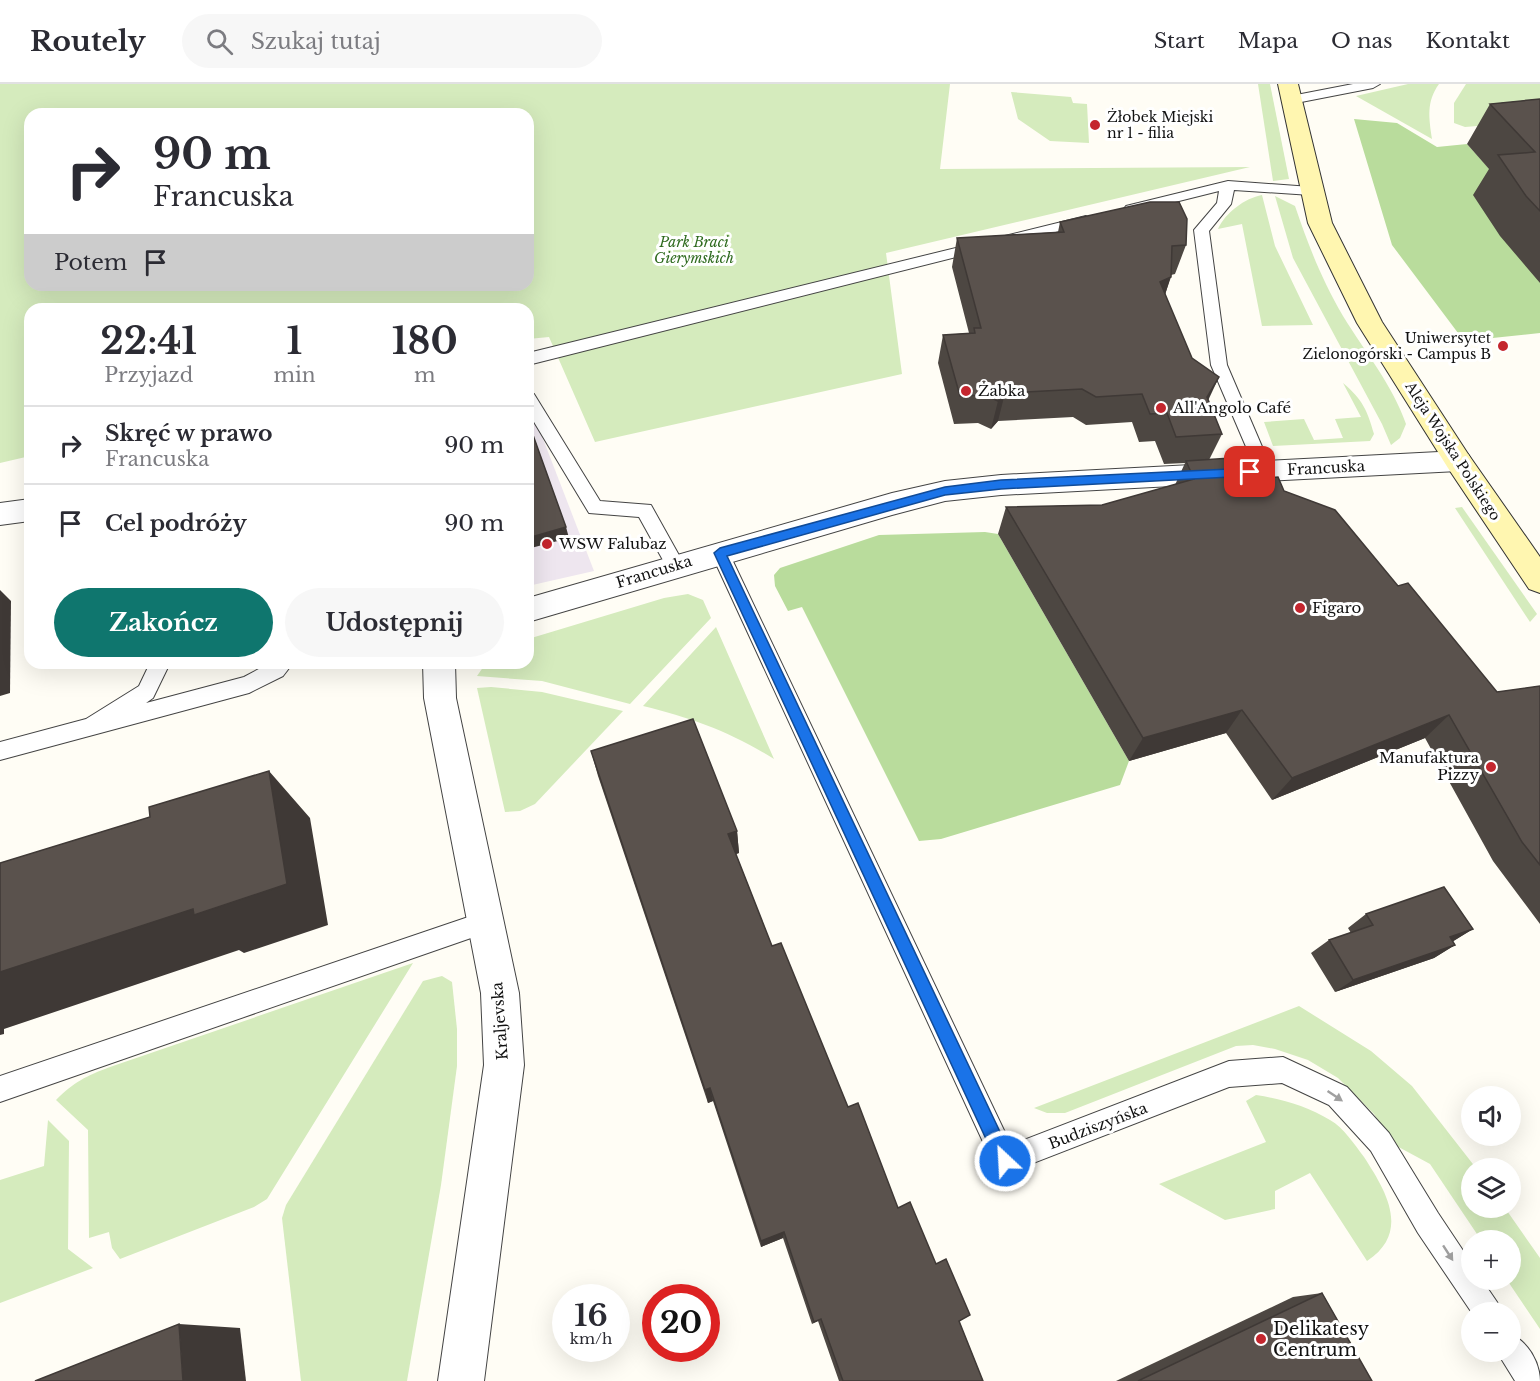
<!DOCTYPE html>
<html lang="pl">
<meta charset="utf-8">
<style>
body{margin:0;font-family:"Libre Baskerville",serif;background:#f7f7f7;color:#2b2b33;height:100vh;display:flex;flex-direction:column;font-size:22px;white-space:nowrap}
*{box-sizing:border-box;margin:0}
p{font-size:20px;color:#7c7c81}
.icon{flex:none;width:33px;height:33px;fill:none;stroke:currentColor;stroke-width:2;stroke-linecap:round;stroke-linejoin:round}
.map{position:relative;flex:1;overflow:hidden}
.drawer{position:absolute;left:24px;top:219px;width:510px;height:366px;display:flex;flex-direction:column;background:#fff;border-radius:18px;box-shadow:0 6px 24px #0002}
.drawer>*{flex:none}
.top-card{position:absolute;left:24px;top:24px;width:510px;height:183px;border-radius:18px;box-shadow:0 6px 24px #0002;background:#fff;color:#2b2b33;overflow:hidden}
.tools{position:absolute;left:1461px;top:1002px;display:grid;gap:12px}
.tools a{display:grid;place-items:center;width:60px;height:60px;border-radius:50%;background:#fff;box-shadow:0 6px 24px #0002;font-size:30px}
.speed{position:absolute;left:552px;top:1200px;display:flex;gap:12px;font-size:30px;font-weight:700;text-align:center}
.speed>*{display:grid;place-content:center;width:78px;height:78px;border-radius:50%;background:#fff;box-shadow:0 6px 24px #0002;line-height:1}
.speed small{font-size:15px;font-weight:400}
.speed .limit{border:9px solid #d22;background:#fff;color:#111}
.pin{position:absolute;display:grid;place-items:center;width:51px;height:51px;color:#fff;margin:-26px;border-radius:12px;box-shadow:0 3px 9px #0006}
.me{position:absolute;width:66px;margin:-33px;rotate:335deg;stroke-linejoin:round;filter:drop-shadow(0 0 4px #0008)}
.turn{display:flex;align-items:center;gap:21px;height:126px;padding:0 30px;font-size:27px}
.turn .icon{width:78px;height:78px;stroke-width:2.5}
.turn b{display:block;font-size:42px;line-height:51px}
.then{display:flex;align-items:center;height:57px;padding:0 30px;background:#0003;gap:12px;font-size:22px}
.eta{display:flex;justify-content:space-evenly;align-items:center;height:102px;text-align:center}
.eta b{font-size:36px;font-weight:700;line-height:42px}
.primary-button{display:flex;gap:12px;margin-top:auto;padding:12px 30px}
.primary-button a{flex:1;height:69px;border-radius:36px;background:#0f766e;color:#fff;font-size:24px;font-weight:700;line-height:69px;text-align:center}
.primary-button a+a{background:#f7f7f7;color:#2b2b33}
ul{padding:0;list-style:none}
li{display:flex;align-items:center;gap:18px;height:78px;padding:0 30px;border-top:2px solid #e1e1e2}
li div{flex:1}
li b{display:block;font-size:22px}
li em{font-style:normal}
header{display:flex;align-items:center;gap:36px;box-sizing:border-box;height:84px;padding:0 30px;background:#fff;border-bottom:2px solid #e1e1e2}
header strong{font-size:28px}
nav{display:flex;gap:33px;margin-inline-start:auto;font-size:21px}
.search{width:420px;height:54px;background:#f7f7f7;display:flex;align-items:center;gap:15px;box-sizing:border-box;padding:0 21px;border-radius:33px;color:#7c7c81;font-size:22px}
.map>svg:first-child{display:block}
.industrial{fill:#eee6ef}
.green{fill:#d5ebbd;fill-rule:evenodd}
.forest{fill:#b9dc9c}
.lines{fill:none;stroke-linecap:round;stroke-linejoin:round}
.lane-casing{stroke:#444;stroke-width:2}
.street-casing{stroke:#444;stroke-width:2}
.secondary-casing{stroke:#333;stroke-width:2}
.lane{fill:#fff;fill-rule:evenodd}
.street{fill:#fff;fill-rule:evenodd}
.secondary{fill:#fff6b0;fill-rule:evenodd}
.wall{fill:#4d4742}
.shaded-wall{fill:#3f3936}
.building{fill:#5a524d;stroke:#3f3936;stroke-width:1.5}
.oneway{fill:#a0a0a0}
.route{fill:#1a73e8;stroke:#114b97;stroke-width:1.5}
.poi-dot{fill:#c4262e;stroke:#fff;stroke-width:2}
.labels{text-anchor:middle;stroke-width:6;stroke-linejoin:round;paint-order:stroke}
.far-poi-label{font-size:14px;fill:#111;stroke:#fff;text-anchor:start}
.far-park-label{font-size:14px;font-style:italic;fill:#2f6b1f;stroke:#fff}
.far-street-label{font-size:14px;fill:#111;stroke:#fff}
.poi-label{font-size:15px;fill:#111;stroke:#fff;text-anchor:start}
.street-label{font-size:15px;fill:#111;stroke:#fff}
.near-poi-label{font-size:18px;fill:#111;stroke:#fff;text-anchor:start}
</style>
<header>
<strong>Routely</strong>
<div class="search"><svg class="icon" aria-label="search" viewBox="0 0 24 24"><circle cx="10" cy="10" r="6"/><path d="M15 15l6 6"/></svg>Szukaj tutaj</div>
<nav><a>Start</a><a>Mapa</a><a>O nas</a><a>Kontakt</a></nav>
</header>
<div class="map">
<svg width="1540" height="1297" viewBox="0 0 1540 1297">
<rect width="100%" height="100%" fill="#fffdf5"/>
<polygon class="industrial" points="528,330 540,347 594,487 528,502"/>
<g class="green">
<path d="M0,0H950L940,85L1250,83L886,169L902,290L595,358L549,253L528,255V225H30V372L0,379ZM30,30H528V201H30Z"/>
<polygon points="1258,0 1270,0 1289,95 1273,97"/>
<path d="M1408,0H1439C1426,18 1429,34 1432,55L1356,12Z"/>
<polygon points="1466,0 1540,0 1540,37 1465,43 1454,39 1454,19"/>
<polygon points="1011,8 1071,13 1073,19 1087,20 1089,59 1050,57 1018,35"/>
<path d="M1262,111L1275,162L1313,241L1262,242L1242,140L1218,145C1225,129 1245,114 1262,111Z"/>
<path d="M1275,112L1295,122C1309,163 1321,194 1343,232C1365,268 1392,300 1406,340L1400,354L1391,361L1382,340L1293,174Z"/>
<path d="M1343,299C1363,316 1367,326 1374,350L1370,357L1273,362L1264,338L1304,335L1314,356L1343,354L1335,335L1361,333Z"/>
<polygon points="1462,423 1537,530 1530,538 1455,424"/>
<polygon points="688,510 703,516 711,534 630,620 542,597 477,592 486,579 528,579 528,555 664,514"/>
<path d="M716,543L774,675C731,648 692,634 643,622Z"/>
<polygon points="491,603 542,608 623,627 535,720 520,727 505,728 477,604"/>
<path d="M413,879L267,1115L254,1123L120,1175L112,1164L109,1148L89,1154L88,1046L56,1016C74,998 86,992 110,983Z"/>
<polygon points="442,892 452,898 457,945 457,982 441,1101 407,1297 301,1297 282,1134 286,1121 423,897"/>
<polygon points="1299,922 1371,967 1412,1002 1476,1084 1472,1084 1472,1124 1505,1124 1540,1174 1540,1245 1507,1196 1510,1196 1510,1156 1481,1156 1430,1080 1393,1060 1374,1030 1338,994 1308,976 1275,965 1253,961 1236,962 1065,1029 1047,1029 1034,1024"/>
<path d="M1256,1011C1282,1015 1307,1022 1330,1036C1344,1044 1354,1060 1364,1073C1386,1107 1411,1148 1367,1177L1310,1089L1275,1107V1125L1225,1136L1159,1100L1266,1058L1246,1017Z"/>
<polygon points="48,1036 69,1057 68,1165 93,1184 0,1219 0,1096 44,1082"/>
</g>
<g class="forest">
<polygon points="1354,35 1397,39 1437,63 1467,60 1510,108 1540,199 1540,249 1464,257 1392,161"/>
<polygon points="985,448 998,450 1129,677 1120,701 941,755 919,757 802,523 788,527 775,502 774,491 780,484 879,451"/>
</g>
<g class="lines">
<g class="lane-casing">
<g id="lane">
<polygon points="1353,0 1380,0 1373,4 1291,20 1284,16 1291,12"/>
<polygon points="1228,97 1311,103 1318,107 1311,111 1234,106 1231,120 1209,147 1227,281 1263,365 1282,387 1279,392 1273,393 1267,392 1250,372 1211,281 1194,146 1217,119 1219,107 1131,129 1124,125 1126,122"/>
<polygon points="1086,132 1093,136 1091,139 528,281 528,269"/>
<polygon points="528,308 534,310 600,417 651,421 685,482 683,487 676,489 669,487 639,433 589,429 528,328"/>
<polygon points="720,462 727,464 729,469 1011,1061 1229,977 1283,973 1347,1003 1389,1049 1438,1129 1472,1180 1472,1196 1482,1196 1497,1218 1501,1228 1472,1229 1418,1149 1371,1067 1329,1021 1282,999 1229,1003 1005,1090 996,1086 711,469 713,464"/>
<polygon points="150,579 170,579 153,614 146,619 244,593 270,579 293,579 283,592 249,609 0,676 0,658 86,635 139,602"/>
<polygon points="486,827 494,830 498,838 494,846 0,1018 0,992"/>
<path d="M1510,1250C1528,1257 1540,1279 1540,1297H1515L1497,1268H1510Z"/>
</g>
</g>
<g class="street-casing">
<g id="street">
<polygon points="1458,367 1468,370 1472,377 1468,384 1458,387 1001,411 945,417 892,431 528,538 528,514 892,409 945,397 1001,391"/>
<polygon points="30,415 30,437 0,441 0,419"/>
<polygon points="423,579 455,579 456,614 519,909 524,981 484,1297 438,1297 484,981 481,909 424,614"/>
</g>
</g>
<g class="secondary-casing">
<polygon id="secondary" points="1278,0 1298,0 1332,139 1382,238 1468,370 1540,473 1540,509 1529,505 1448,384 1357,239 1308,139"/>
</g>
<use href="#lane" class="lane"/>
<use href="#street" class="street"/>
<use href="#secondary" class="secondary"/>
</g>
<g class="wall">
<polygon points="1540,15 1540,199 1500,152 1473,111 1489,85 1467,60 1490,20"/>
<polygon points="1060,138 1186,161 1175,190 1171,191 1165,211 1222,350 1209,376 1240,396 1284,407 1398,502 1497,608 1540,602 1540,840 1493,777 1425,654 1272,716 1226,649 1129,677 998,450 1006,423 1102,421 1175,401 1185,379 1164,380 1155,357 1139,358 1132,338 1086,341 1073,333 998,337 991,345 978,339 954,340 938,279 943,251 969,249 952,183 957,154 1058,148"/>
<polygon points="591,667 737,747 739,769 736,770 772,862 848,1023 898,1124 959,1237 983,1297 839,1297 818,1237 812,1240 783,1154 761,1163 713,1017 708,1019 598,692"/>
<polygon points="1366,830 1473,845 1453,857 1455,861 1434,874 1335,908 1311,869 1329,856 1351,849 1348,844"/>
<polygon points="1322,1209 1372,1297 1116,1297 1293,1213"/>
</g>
<g class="shaded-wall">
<polygon points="1171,193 1161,222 1160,198"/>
<polygon points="1219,293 1206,321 1207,313"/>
<polygon points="1005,309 998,337 991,345 998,317"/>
<polygon points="566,443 569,454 531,464 528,454"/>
<polygon points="0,506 11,517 10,609 0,612"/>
<polygon points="1242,626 1226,649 1129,677 1143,654"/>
<polygon points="1449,631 1425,654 1272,716 1292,694"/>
<polygon points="269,687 310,734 328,841 244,869 239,866 4,945 4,950 0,951 0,888"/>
<polygon points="737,747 739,769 729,772 728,750"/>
<polygon points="1473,845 1452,858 1450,853"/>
<polygon points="1455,861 1434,874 1335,908 1353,896"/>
<polygon points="710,1004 713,1017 708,1019 705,1006"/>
<polygon points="784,1148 783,1154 761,1163 761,1157"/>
<polygon points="179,1240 240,1244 246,1297 183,1297"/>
</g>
<g class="building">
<polygon points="1540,15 1540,127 1526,112 1498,71 1535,68 1490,20"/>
<polygon points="1150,118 1179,118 1187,135 1186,161 1172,162 1171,193 1160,198 1192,274 1219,293 1207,313 1222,350 1176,353 1167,329 1150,330 1142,310 1096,313 1082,305 1005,309 998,317 985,311 960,312 943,251 975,249 974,244 981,244 957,154 1064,148 1060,138"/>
<polygon points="533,351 566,443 528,454 528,352"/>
<polygon points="1231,374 1240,396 1278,393 1284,407 1335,426 1398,502 1408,499 1497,608 1540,602 1540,781 1522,758 1449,631 1292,694 1242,626 1143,654 1006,423 1102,421 1194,395 1186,377"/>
<polygon points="693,635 737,747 728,750 772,862 781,859 848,1023 858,1019 898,1124 910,1118 936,1180 946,1175 970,1231 959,1237 983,1297 843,1297 821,1235 814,1238 784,1148 761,1157 710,1004 705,1006 591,667"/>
<polygon points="269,687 287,800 194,831 193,825 0,888 0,779 150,733 149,723"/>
<polygon points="1444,803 1473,845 1450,853 1455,861 1353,896 1329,856 1373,841 1366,830"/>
<polygon points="1322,1209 1372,1297 1138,1297"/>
<polygon points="179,1240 183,1297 35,1297"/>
</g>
<defs><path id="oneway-solid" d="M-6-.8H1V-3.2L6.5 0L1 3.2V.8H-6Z" transform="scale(1.5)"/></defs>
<g class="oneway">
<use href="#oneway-solid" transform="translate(1335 1012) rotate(34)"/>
<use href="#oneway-solid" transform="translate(1448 1169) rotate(57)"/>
</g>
<polygon class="route" points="1250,384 1256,388 1250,392 1001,405 945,411 727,472 1011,1071 1014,1077 1011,1083 1005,1086 999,1083 714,469 720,464 945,403 1001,396"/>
<g class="poi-dot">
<circle cx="1095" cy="41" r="6"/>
<circle cx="1503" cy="262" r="6"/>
<circle cx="966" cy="307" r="6"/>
<circle cx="1161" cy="324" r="6"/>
<circle cx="547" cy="460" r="6"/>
<circle cx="1300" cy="524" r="6"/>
<circle cx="1491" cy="683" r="6"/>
<circle cx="1261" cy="1255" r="6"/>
</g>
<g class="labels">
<g class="far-poi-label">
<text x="1107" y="38">Żłobek Miejski<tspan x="1107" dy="16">nr 1 - filia</tspan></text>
<text x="1491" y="259" text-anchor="end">Uniwersytet<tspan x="1491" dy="16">Zielonogórski - Campus B</tspan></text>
</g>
<g class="far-park-label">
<text x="694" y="163">Park Braci<tspan x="694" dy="16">Gierymskich</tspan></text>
</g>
<g class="far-street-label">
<text transform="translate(1453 367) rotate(57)" y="5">Aleja Wojska Polskiego</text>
</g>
<g class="poi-label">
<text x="978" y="312">Żabka</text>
<text x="1173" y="329">All'Angolo Café</text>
<text x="559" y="465">WSW Falubaz</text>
<text x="1312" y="529">Figaro</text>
<text x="1479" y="679" text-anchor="end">Manufaktura<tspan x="1479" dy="17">Pizzy</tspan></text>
</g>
<g class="street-label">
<text transform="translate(1326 384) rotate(-3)" y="5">Francuska</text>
<text transform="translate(654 488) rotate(-17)" y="5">Francuska</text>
<text transform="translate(500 937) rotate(-94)" y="5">Kraljevska</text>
<text transform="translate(1098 1042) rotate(-21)" y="5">Budziszyńska</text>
</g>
<g class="near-poi-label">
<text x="1273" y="1251">Delikatesy<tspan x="1273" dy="21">Centrum</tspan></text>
</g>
</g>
</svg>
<div class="tools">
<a><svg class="icon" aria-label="sound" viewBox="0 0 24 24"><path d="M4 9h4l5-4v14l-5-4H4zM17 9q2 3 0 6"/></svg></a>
<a><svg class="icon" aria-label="layers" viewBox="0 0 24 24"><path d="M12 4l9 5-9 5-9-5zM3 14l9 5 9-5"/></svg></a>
<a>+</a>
<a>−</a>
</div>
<div class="speed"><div>16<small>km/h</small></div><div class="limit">20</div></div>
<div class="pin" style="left:1250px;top:388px;background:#d93025"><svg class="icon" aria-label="arrive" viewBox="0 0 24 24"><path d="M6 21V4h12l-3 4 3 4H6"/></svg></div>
<svg class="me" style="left:1005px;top:1077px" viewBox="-20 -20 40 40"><circle r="17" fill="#1a73e8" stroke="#fff" stroke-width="3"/><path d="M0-11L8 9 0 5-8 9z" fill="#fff"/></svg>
<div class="top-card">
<div class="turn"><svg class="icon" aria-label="right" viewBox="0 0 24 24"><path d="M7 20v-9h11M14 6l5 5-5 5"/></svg><div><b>90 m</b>Francuska</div></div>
<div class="then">Potem<svg class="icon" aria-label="arrive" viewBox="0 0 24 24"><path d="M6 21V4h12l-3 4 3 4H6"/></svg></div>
</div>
<section class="drawer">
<div class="eta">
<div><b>22:41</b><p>Przyjazd</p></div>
<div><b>1</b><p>min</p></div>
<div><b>180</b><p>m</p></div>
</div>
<ul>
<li><svg class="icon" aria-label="right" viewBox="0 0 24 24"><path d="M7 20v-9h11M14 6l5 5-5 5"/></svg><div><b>Skręć w prawo</b><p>Francuska</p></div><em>90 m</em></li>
<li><svg class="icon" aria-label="arrive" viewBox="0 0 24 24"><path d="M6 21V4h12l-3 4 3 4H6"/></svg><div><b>Cel podróży</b></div><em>90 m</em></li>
</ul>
<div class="primary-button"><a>Zakończ</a><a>Udostępnij</a></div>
</section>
</div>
